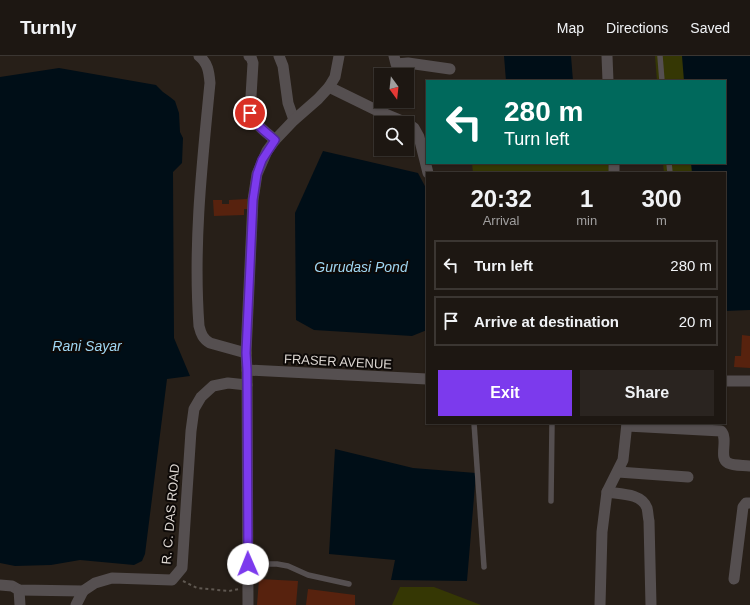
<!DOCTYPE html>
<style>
body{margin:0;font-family:Helvetica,sans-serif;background:#2a2420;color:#f1f3f6;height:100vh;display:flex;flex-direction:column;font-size:15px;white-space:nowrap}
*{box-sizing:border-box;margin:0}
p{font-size:13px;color:#a09f9f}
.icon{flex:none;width:22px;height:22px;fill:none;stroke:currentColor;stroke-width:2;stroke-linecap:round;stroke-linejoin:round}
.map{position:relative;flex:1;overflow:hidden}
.panel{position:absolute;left:426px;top:116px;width:300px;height:252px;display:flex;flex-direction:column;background:#1d1712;border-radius:0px;box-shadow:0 1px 3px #0004,0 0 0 1px #3b3632}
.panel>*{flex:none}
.banner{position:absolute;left:426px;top:24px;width:300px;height:84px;border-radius:0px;box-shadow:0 1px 3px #0004,0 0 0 1px #3b3632;background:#00695c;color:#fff;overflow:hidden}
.needle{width:26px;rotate:165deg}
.tools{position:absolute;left:374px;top:12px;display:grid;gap:8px}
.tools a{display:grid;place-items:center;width:40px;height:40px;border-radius:0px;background:#1d1712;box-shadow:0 1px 3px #0004,0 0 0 1px #3b3632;font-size:20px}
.pin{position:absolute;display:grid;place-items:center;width:34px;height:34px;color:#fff;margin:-17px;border:2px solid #fff;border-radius:50%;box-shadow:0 1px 4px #0007}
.me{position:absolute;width:44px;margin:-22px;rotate:359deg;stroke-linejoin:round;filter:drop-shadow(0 0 3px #0008)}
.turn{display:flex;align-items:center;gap:14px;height:84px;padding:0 12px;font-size:18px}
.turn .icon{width:52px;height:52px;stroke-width:2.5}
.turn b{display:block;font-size:28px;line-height:34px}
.eta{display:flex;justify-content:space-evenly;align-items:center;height:68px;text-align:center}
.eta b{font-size:24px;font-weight:600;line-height:28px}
.cta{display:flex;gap:8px;margin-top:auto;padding:8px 12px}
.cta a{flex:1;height:46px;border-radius:0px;background:#7c3aed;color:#fff;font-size:16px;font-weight:600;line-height:46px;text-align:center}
.cta a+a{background:#2a2420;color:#f1f3f6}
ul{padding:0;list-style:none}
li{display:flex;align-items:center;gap:12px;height:50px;margin:0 8px 6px;padding:0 4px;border:2px solid #3b3632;border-radius:0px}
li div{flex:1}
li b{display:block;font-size:15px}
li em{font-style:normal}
header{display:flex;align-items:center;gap:24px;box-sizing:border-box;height:56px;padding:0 20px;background:#1d1712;border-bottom:1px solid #3b3632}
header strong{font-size:19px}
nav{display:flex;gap:22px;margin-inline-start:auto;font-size:14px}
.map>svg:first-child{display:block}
.green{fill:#353704}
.water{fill:#000e17}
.building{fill:#57220e}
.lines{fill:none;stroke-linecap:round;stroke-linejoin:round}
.path{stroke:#5f5851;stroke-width:2;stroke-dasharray:3 3;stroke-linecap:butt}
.lane{stroke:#554f50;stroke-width:5.5}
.street{stroke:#554f50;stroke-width:11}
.route-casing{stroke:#51269a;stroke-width:10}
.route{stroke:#7c3aed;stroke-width:7}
.labels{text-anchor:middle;stroke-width:4;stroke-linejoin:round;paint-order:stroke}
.street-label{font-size:13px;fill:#ddd7d2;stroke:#0d0907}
.water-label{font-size:14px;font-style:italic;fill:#a0d7f3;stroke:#0d0907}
</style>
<header>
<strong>Turnly</strong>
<nav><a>Map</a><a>Directions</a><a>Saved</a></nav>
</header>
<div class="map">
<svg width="750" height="549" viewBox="0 0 750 549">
<rect width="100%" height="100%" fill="#271f18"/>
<g class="green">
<polygon points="655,0 690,0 692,25 657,25"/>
<polygon points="472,107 608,107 609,117 473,117"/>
<polygon points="663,107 697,107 697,117 664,117"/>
<polygon points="400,531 434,531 481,549 392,549"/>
</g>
<g class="water">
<polygon points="504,0 571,0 573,25 506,25"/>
<polygon points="682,0 750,0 750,254 725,255 725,117 692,117 691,107 725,107 725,25 684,25"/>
<polygon points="59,12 156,29 163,36 170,41 175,45 179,57 180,76 183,82 182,107 173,116 174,282 190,320 167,323 145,498 142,505 134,509 80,504 51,509 15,510 0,507 0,21"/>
<polygon points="323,95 418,117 427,134 427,274 412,280 314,274 296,264 295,157"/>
<polygon points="335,393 413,412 476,417 467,525 391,524 395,504 329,498"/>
</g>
<g class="building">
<polygon points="247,143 247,153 244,153 244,159 214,160 213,144 222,144 222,148 229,148 229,144"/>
<polygon points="742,279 750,280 750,312 734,311 735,300 741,300"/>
<polygon points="259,523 298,525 296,549 257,549"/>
<polygon points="308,533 355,539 355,549 306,549"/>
</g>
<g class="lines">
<polyline class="path" points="183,525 197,532 229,535 239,533"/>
<g class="lane">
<polyline points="660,0 662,25"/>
<polyline points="669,107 670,117"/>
<polyline points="474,367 484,511"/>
<polyline points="551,445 552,367"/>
<polyline points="248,508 277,508 288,510 308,519 349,528"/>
</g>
<g class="street">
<path d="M199,0C208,7 209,16 210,27C202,108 193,189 199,270C201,278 203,283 210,287L246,297"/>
<path d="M249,0L251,1L253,7L250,57C255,69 266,76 275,84"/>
<polyline points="279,0 283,10 288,47 294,64"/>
<polyline points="394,0 396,8 408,7 450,13"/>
<polyline points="607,0 608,25"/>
<polyline points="329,31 376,54 407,67 414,72 419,81 428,117"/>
<polyline points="614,107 614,117"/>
<polyline points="247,314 427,323"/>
<polyline points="725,325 750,325"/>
<path d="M627,370L721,375C729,383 718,402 728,407C734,410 744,409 750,410"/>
<polyline points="618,416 688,421"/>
<path d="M607,436C619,438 642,437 647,452C648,456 648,461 649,465L651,549"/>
<polyline points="734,523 743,451 746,447 750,447"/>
<polyline points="0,529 12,530 19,534 83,535 95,527 112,522 172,524 182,512 191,375 194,353 201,341 213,330 228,327 247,329"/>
<polyline points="19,534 20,549"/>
<polyline points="76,549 83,535"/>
<polyline points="248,549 247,314 246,297 253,144 257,118 267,95 275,84 294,64 318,43 329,31 335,21 339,0"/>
<polyline points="600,549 602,476 607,436 623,404 627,367"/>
</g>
</g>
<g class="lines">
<g class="route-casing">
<path id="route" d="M248,508L247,314L246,297L253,144L257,118L262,104L275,84C266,76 255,69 250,57"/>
</g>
<use href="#route" class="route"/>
</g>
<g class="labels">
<g class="street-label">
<text transform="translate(338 305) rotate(3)" y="5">FRASER AVENUE</text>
<text transform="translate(170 458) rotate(-85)" y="5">R. C. DAS ROAD</text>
</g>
<g class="water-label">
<text x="361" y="216">Gurudasi Pond</text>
<text x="87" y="295">Rani Sayar</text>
</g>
</g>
</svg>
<div class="tools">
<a><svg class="needle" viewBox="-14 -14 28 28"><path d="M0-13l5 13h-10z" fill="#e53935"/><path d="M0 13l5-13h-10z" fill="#a09f9f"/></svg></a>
<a><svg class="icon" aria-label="search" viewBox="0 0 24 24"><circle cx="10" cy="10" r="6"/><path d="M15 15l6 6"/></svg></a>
</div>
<div class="pin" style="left:250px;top:57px;background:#d93025"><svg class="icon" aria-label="arrive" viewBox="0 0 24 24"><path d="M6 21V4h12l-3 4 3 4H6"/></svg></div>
<svg class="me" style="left:248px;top:508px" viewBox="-20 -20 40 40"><circle r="19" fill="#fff"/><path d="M0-13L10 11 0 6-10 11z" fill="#7c3aed"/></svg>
<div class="banner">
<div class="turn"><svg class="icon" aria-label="left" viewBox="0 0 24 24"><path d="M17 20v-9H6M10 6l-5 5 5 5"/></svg><div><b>280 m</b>Turn left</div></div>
</div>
<section class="panel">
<div class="eta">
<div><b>20:32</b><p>Arrival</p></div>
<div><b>1</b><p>min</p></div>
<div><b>300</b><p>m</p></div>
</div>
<ul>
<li><svg class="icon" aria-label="left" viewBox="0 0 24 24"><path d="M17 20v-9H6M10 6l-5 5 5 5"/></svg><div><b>Turn left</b></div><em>280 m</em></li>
<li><svg class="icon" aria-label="arrive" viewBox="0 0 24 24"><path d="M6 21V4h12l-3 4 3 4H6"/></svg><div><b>Arrive at destination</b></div><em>20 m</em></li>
</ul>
<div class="cta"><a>Exit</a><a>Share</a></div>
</section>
</div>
